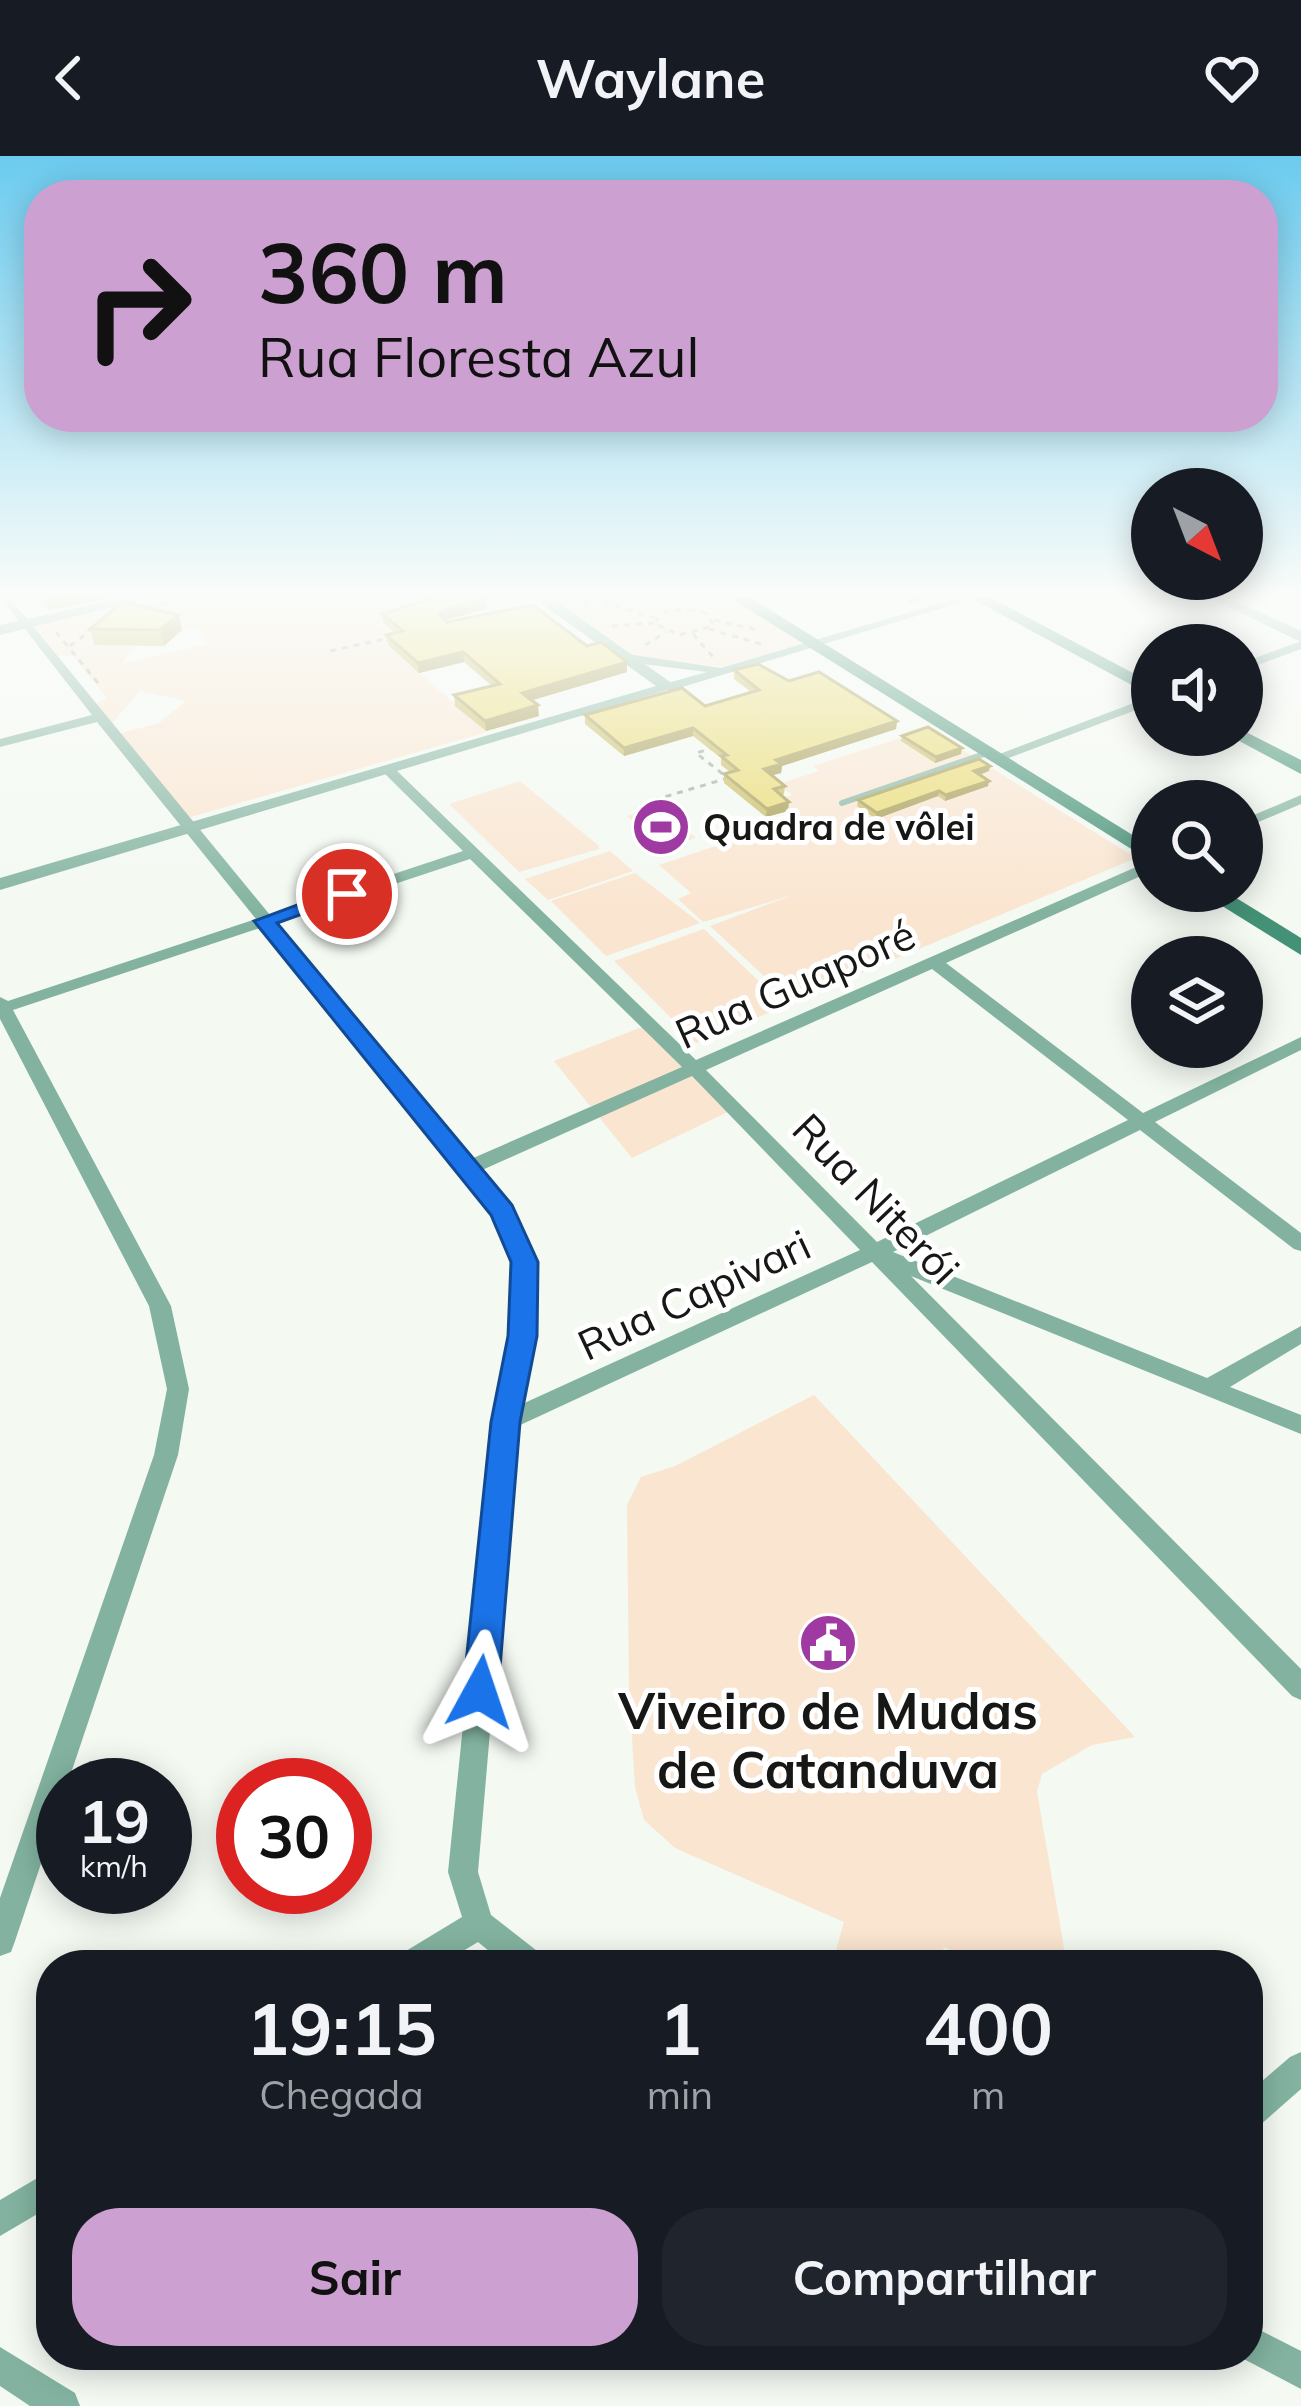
<!DOCTYPE html>
<html lang="pt">
<meta charset="utf-8">
<style>
body{margin:0;font-family:Mulish,sans-serif;background:#20242c;color:#f1f3f6;height:100vh;display:flex;flex-direction:column;font-size:45px;white-space:nowrap}
*{box-sizing:border-box;margin:0}
p{font-size:39px;color:#9ea1a6}
.icon{flex:none;width:66px;height:66px;fill:none;stroke:currentColor;stroke-width:2;stroke-linecap:round;stroke-linejoin:round}
.map{position:relative;flex:1;overflow:hidden}
.details{position:absolute;left:36px;top:1794px;width:1227px;height:420px;display:flex;flex-direction:column;background:#171b24;border-radius:48px;box-shadow:0 6px 30px #0003}
.details>*{flex:none}
.guide{position:absolute;left:24px;top:24px;width:1254px;height:252px;border-radius:48px;box-shadow:0 6px 30px #0003;background:#cca0d0;color:#111;overflow:hidden}
.needle{width:78px;rotate:138deg}
.fabs{position:absolute;left:1131px;top:312px;display:grid;gap:24px}
.fabs a{display:grid;place-items:center;width:132px;height:132px;border-radius:50%;background:#171b24;box-shadow:0 6px 30px #0003;font-size:60px}
.speed{position:absolute;left:36px;top:1602px;display:flex;gap:24px;font-size:60px;font-weight:700;text-align:center}
.speed>*{display:grid;place-content:center;width:156px;height:156px;border-radius:50%;background:#171b24;box-shadow:0 6px 30px #0003;line-height:1}
.speed small{font-size:30px;font-weight:400}
.speed .limit{border:18px solid #d22;background:#fff;color:#111}
.pin{position:absolute;display:grid;place-items:center;width:102px;height:102px;color:#fff;margin:-51px;border:6px solid #fff;border-radius:50%;box-shadow:0 3px 12px #0007}
.me{position:absolute;width:132px;margin:-66px;rotate:5deg;stroke-linejoin:round;filter:drop-shadow(0 0 9px #0008)}
.turn{display:flex;align-items:center;gap:42px;height:252px;padding:0 36px;font-size:54px}
.turn .icon{width:156px;height:156px;stroke-width:2.5}
.turn b{display:block;font-size:84px;line-height:102px}
.eta{display:flex;justify-content:space-evenly;align-items:center;height:204px;text-align:center}
.eta b{font-size:72px;font-weight:700;line-height:84px}
.primary-button{display:flex;gap:24px;margin-top:auto;padding:24px 36px}
.primary-button a{flex:1;height:138px;border-radius:48px;background:#cca0d0;color:#111;font-size:48px;font-weight:700;line-height:138px;text-align:center}
.primary-button a+a{background:#20242c;color:#f1f3f6}
header{display:flex;justify-content:space-between;align-items:center;height:156px;padding:0 36px;background:#171b24;font-size:54px;font-weight:700}
.map>svg:first-child{display:block}
.green{fill:#fae5d0;fill-rule:evenodd}
.lines{fill:none;stroke-linecap:round;stroke-linejoin:round}
.path{stroke:#a3a7a2;stroke-width:3;stroke-dasharray:6 6;stroke-linecap:butt}
.service{stroke:#83b3a0;stroke-width:6}
.minor{fill:#83b3a0;fill-rule:evenodd}
.tertiary{fill:#83b3a0;fill-rule:evenodd}
.secondary{fill:#439176;fill-rule:evenodd}
.wall{fill:#c9bb5f}
.shaded-wall{fill:#a4994e}
.building{fill:#eada6f;stroke:#a4994e;stroke-width:3}
.route{fill:#1a73e8;stroke:#114b97;stroke-width:3}
.labels{text-anchor:middle;stroke-width:10;stroke-linejoin:round;paint-order:stroke}
.far-poi-label{font-size:36px;font-weight:bold;fill:#171816;stroke:#fff;text-anchor:start}
.street-label{font-size:42px;fill:#171816;stroke:#fff}
.near-poi-label{font-size:51px;font-weight:bold;fill:#171816;stroke:#fff}
</style>
<header><svg class="icon" aria-label="back" viewBox="0 0 24 24"><path d="M15 5l-7 7 7 7"/></svg>Waylane<svg class="icon" aria-label="heart" viewBox="0 0 24 24"><path d="M12 20l-8-8c-3-5 5-10 8-4 3-6 11-1 8 4z"/></svg></header>
<div class="map">
<svg width="1301" height="2250" viewBox="0 0 1301 2250">
<rect width="100%" height="100%" fill="#f4f9f2"/>
<g class="green">
<path d="M187,441H359L412,457L379,469L396,478L388,490L487,576L187,662L114,579L159,567L186,545L140,535L108,572L91,551L107,542L73,500H50L29,473L34,467C87,455 134,453 187,441ZM197,471L208,488L122,508L136,488Z"/>
<polygon points="575,441 729,441 804,487 724,511 629,500 556,446"/>
<polygon points="929,573 1136,702 792,846 710,770 793,739 703,766 678,743 691,737 659,709 800,662 779,644 792,639 778,628 819,615 813,610"/>
<polygon points="520,625 599,690 599,693 519,716 449,648"/>
<polygon points="658,650 696,682 665,692 627,660"/>
<polygon points="610,695 633,715 548,744 525,723"/>
<polygon points="635,717 700,767 606,800 551,745"/>
<polygon points="704,773 785,850 696,887 614,805"/>
<polygon points="650,868 734,953 632,1002 554,905"/>
<polygon points="814,1239 1135,1581 1092,1589 1042,1618 1037,1636 1067,1809 981,1809 944,1791 938,1809 832,1809 844,1766 675,1692 644,1664 635,1631 629,1532 627,1349 641,1321 675,1310"/>
</g>
<g class="lines">
<g class="path">
<polyline points="160,448 191,441"/>
<polyline points="583,449 589,442 655,462"/>
<polygon points="690,453 708,458 713,470 679,479 654,467 665,456"/>
<polyline points="714,464 758,474"/>
<polyline points="612,470 654,467"/>
<polyline points="709,473 761,488"/>
<polyline points="56,476 98,527"/>
<polyline points="693,478 713,501"/>
<polyline points="645,489 666,476"/>
<polyline points="70,490 94,472"/>
<polyline points="330,495 389,482"/>
<polyline points="654,644 728,622 696,597 713,592"/>
</g>
<polyline class="service" points="842,647 987,597"/>
<g class="minor">
<path d="M0,441H9L270,759L463,695L382,615L394,612L696,904L1152,704V715L946,807L1143,957L1301,881V894L1155,966L1301,1077V1095L1294,1093L1140,974L893,1096L1207,1222L1301,1170V1188L1230,1231L1301,1259V1278L911,1120L1301,1513V1544L1292,1540L872,1106L516,1271L478,1716L491,1759L541,1798L545,1809H506L478,1786L440,1809H397L401,1798L462,1761L448,1716L494,1266L512,1181L514,1107L494,1059L263,771L13,854L171,1150L189,1233L178,1299L67,1629H63V1642L15,1785L11,1796L0,1800V1742L154,1299L167,1233L149,1150L0,863V841L8,845L256,763L97,566L0,591V583L92,559ZM470,703L682,911L471,1003L277,767ZM932,813L1128,964L877,1086L706,914ZM692,920L860,1094L520,1249C528,1210 543,1145 534,1106C526,1070 503,1042 480,1015Z"/>
<polygon points="961,441 979,441 669,535 663,531 664,528 707,516 627,506 621,502 627,498 721,512"/>
<polygon points="1301,485 1301,493 1242,515 1242,507"/>
<polygon points="1152,540 1152,548 1001,605 989,602"/>
<polygon points="1301,639 1301,648 1242,673 1242,664"/>
<polygon points="1301,1896 1301,1933 1259,1970 1248,1975 1248,1937 1290,1901"/>
<polygon points="51,2014 51,2050 0,2080 0,2044"/>
<polygon points="1248,2168 1301,2195 1301,2233 1236,2199 1248,2199"/>
<polygon points="0,2191 75,2237 80,2250 30,2250 0,2230"/>
</g>
<g class="tertiary">
<polygon points="126,441 153,441 0,479 0,469"/>
<polygon points="1208,441 1227,441 1301,475 1301,486"/>
<polygon points="542,442 552,442 677,531 0,734 0,722 656,530 542,448"/>
</g>
<g class="secondary">
<polygon points="729,441 749,441 1152,691 1152,706"/>
<polygon points="969,441 989,441 1152,527 1152,540"/>
<polygon points="1242,574 1301,604 1301,618 1228,579 1242,579"/>
<polygon points="1198,735 1225,735 1301,782 1301,799"/>
</g>
</g>
<g class="wall">
<polygon points="36,441 113,441 49,454"/>
<polygon points="412,441 479,441 486,443 487,453 444,464 447,466 587,490 627,516 532,544 539,560 486,575 455,550 454,539 492,530 464,506 419,517 388,489 386,479 395,477 384,468 382,458 422,446"/>
<polygon points="90,473 182,474 164,490 94,489"/>
<polygon points="734,514 789,525 897,565 896,573 782,610 781,617 771,619 785,630 784,638 781,639 788,655 766,661 724,627 724,618 730,616 721,609 721,602 693,580 624,600 585,568 585,559 705,550 751,536 734,523"/>
<polygon points="902,580 961,598 935,607 901,585"/>
<polygon points="989,615 979,619 988,630 945,645 938,640 876,663 857,650 858,644"/>
</g>
<g class="shaded-wall">
<polygon points="58,441 113,441 49,454 45,443"/>
<polygon points="914,441 931,441 908,448 908,442"/>
<polygon points="486,443 487,453 444,464 440,459 443,454"/>
<polygon points="179,459 182,474 164,490 160,474"/>
<polygon points="463,496 464,506 419,517 418,507"/>
<polygon points="627,506 627,516 523,547 522,537"/>
<polygon points="538,549 539,560 486,575 485,565"/>
<polygon points="897,565 896,573 782,610 781,617 763,622 764,613 776,604"/>
<polygon points="693,572 693,580 624,600 624,592"/>
<polygon points="962,592 961,598 935,607 936,601"/>
<polygon points="990,610 989,615 973,621 974,615"/>
<polygon points="989,625 988,630 945,645 946,639"/>
<polygon points="939,635 938,640 876,663 877,657"/>
<polygon points="789,646 788,655 766,661 767,653"/>
</g>
<g class="building">
<polygon points="432,441 479,441 486,443 443,454 440,459 447,466 533,449 587,490 601,486 627,506 522,537 538,549 485,565 454,539 500,528 463,496 418,507 386,479 403,475 382,458 434,442"/>
<polygon points="123,446 179,459 160,474 90,473"/>
<polygon points="758,508 789,525 819,516 897,565 776,604 782,608 764,613 785,630 774,633 789,646 767,653 724,618 738,614 721,600 727,599 693,572 624,592 585,559 682,532 705,550 759,534 734,514"/>
<polygon points="928,571 962,592 936,601 902,580"/>
<polygon points="979,603 990,610 974,615 989,625 946,639 939,635 877,657 858,644"/>
</g>
<linearGradient id="sky" x2="0" y2="1"><stop stop-color="#6bcbef"/><stop offset="0.58" stop-color="#fafcf9"/><stop offset="1" stop-color="#fafcf9" stop-opacity="0"/></linearGradient>
<rect width="1301" height="756" fill="url(#sky)"/>
<polygon class="route" points="340,733 358,738 277,767 512,1049 538,1106 537,1180 520,1266 498,1536 493,1547 480,1552 468,1547 463,1536 491,1266 508,1180 511,1106 491,1059 254,765"/>
<defs>
<g id="stadium-disc" transform="scale(3)"><circle r="9.5" fill="#9e3aa1" stroke="#fff"/><path d="M0-5a6.5 5 0 1 0 0 10a6.5 5 0 1 0 0-10ZM-3.5-1.8h7v3.6h-7Z" fill="#fff"/></g>
<g id="civic-disc" transform="scale(3)"><circle r="9.5" fill="#9e3aa1" stroke="#fff"/><path d="M-.6-6.5H3V-4.5H.6V-3L4-1V1h2V6H-6V1h2V-1L-.6-3ZM-1.2 2.5V6h2.4V2.5Z" fill="#fff"/></g>
</defs>
<g fill-rule="evenodd">
<use href="#stadium-disc" x="661" y="671"/>
<use href="#civic-disc" x="828" y="1487"/>
</g>
<g class="labels">
<g class="far-poi-label">
<text x="703" y="684">Quadra de vôlei</text>
</g>
<g class="street-label">
<text transform="translate(795 828) rotate(-24)" y="15">Rua Guaporé</text>
<text transform="translate(876 1043) rotate(46)" y="15">Rua Niterói</text>
<text transform="translate(694 1139) rotate(-25)" y="15">Rua Capivari</text>
</g>
<g class="near-poi-label">
<text x="828" y="1573">Viveiro de Mudas<tspan x="828" dy="59">de Catanduva</tspan></text>
</g>
</g>
</svg>
<div class="fabs">
<a><svg class="needle" viewBox="-14 -14 28 28"><path d="M0-13l5 13h-10z" fill="#e53935"/><path d="M0 13l5-13h-10z" fill="#9ea1a6"/></svg></a>
<a><svg class="icon" aria-label="sound" viewBox="0 0 24 24"><path d="M4 9h4l5-4v14l-5-4H4zM17 9q2 3 0 6"/></svg></a>
<a><svg class="icon" aria-label="search" viewBox="0 0 24 24"><circle cx="10" cy="10" r="6"/><path d="M15 15l6 6"/></svg></a>
<a><svg class="icon" aria-label="layers" viewBox="0 0 24 24"><path d="M12 4l9 5-9 5-9-5zM3 14l9 5 9-5"/></svg></a>
</div>
<div class="speed"><div>19<small>km/h</small></div><div class="limit">30</div></div>
<div class="pin" style="left:347px;top:738px;background:#d93025"><svg class="icon" aria-label="arrive" viewBox="0 0 24 24"><path d="M6 21V4h12l-3 4 3 4H6"/></svg></div>
<svg class="me" style="left:480px;top:1536px" viewBox="-20 -20 40 40"><path d="M0-17L14 15 0 8-14 15z" fill="#1a73e8" stroke="#fff" stroke-width="4"/></svg>
<div class="guide">
<div class="turn"><svg class="icon" aria-label="right" viewBox="0 0 24 24"><path d="M7 20v-9h11M14 6l5 5-5 5"/></svg><div><b>360 m</b>Rua Floresta Azul</div></div>
</div>
<section class="details">
<div class="eta">
<div><b>19:15</b><p>Chegada</p></div>
<div><b>1</b><p>min</p></div>
<div><b>400</b><p>m</p></div>
</div>
<div class="primary-button"><a>Sair</a><a>Compartilhar</a></div>
</section>
</div>
